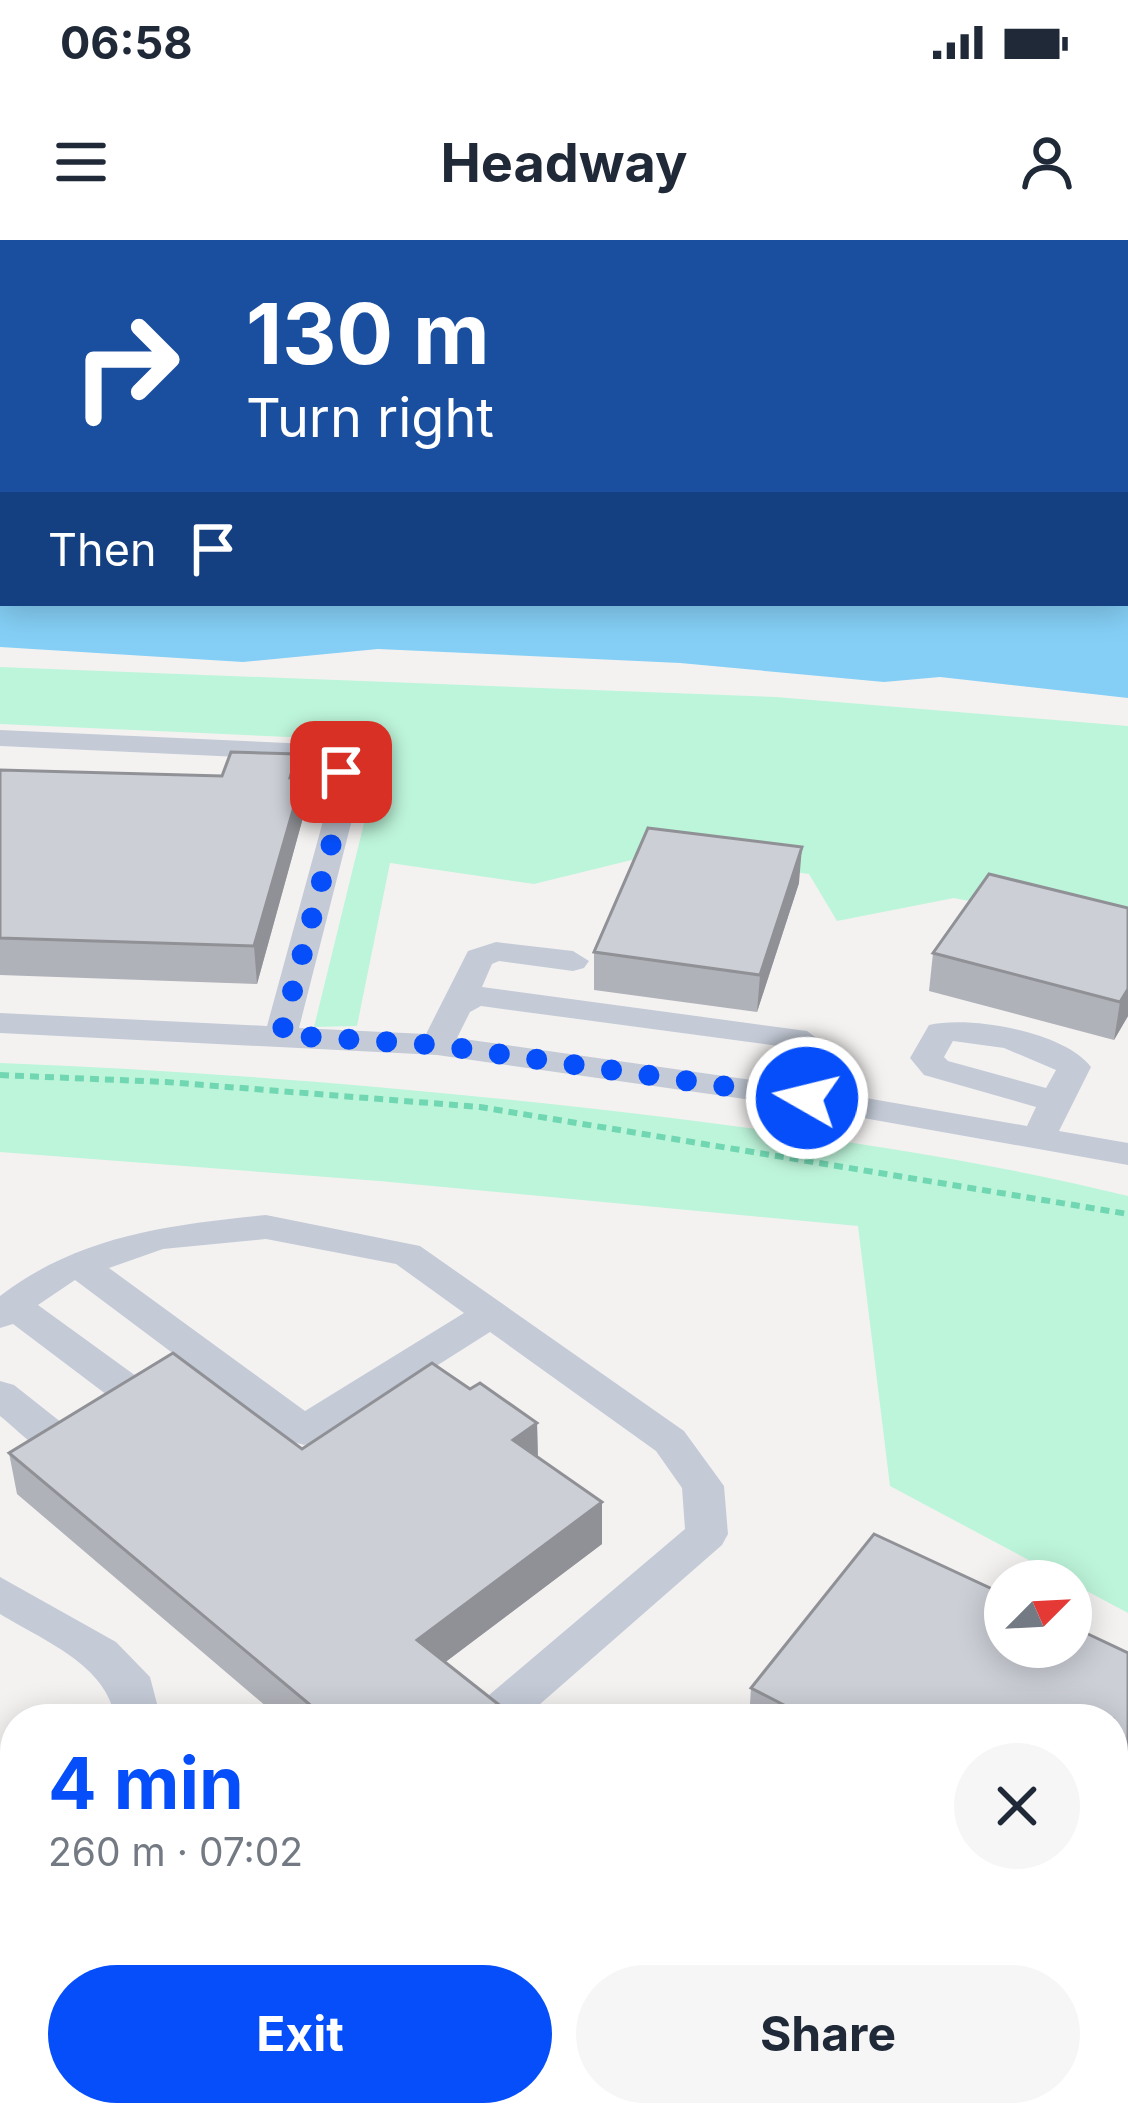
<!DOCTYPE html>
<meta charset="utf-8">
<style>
body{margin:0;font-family:Inter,sans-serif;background:#f6f6f7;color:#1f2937;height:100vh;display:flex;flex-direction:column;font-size:45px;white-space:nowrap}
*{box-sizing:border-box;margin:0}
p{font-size:39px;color:#747a83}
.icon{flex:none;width:66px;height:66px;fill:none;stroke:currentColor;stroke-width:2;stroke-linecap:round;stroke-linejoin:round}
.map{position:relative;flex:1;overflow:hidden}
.details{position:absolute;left:0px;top:1464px;width:1128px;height:423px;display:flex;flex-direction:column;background:#fff;border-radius:48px 48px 0 0;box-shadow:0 6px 30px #0003}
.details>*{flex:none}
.guide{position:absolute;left:0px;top:0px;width:1128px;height:366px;box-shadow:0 6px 30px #0003;background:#1a4fa0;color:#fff;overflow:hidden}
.needle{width:78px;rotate:66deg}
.buttons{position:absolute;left:984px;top:1320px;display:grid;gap:24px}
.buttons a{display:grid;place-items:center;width:108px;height:108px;border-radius:50%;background:#fff;box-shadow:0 6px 30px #0003;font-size:60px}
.pin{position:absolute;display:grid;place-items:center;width:102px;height:102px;color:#fff;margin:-51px;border-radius:24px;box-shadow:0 6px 18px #0006}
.me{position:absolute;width:132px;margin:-66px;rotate:278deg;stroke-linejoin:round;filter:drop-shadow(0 0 9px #0008)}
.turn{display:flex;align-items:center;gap:42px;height:252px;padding:0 48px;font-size:54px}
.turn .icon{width:156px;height:156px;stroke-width:2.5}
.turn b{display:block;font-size:84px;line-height:102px}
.then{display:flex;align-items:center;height:114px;padding:0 48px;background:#0003;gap:24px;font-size:45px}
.round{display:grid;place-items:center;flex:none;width:126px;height:126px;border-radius:63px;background:#f6f6f7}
.head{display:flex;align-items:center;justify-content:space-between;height:204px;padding:0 48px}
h1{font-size:72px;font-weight:700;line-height:90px;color:#054efa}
.button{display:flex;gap:24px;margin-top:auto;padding:24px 48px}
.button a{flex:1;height:138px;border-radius:72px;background:#054efa;color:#fff;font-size:48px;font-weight:700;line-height:138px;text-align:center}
.button a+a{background:#f6f6f7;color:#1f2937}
.status{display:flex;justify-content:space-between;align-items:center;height:84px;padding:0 60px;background:#fff;direction:ltr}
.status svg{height:33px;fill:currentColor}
header{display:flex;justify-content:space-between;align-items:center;height:156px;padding:0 48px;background:#fff;font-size:54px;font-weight:700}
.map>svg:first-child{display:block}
.green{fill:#bdf5da}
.water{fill:#85cff6}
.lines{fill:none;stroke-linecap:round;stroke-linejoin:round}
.stream{stroke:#85cff6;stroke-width:4.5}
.path{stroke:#70d7b2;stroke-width:6;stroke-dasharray:9 6;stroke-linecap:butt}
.minor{fill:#c4cbd7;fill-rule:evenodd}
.rail{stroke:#b3b5bc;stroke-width:4.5}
.wall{fill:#b0b2b9}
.shaded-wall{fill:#909196}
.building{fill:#cdcfd7;stroke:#909196;stroke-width:3}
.route{stroke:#054efa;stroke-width:21;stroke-dasharray:0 37.8}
</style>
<div class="status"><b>06:58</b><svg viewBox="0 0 49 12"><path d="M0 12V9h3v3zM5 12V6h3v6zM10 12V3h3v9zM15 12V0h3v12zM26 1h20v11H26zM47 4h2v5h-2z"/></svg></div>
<header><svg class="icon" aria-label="menu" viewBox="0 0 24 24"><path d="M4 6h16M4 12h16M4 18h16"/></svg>Headway<svg class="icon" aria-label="person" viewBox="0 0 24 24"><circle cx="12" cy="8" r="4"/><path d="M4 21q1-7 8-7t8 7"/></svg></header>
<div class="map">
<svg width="1128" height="1886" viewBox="0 0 1128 1886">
<rect width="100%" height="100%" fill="#f4f2f1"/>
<g class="green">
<polygon points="0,427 776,457 1128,486 1128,688 1104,688 954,658 837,681 809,634 656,614 534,644 390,623 357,786 314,787 379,522 365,507 333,499 0,484"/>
<path d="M0,823C228,832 453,851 680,879C829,898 982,920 1128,956V1373L890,1246L858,986L379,941L0,912Z"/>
</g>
<polygon class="water" points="0,245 3,363 1125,363 1128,273 1128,458 940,437 884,442 680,423 378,409 243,422 0,407"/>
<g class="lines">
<polyline class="stream" points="461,0 472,3"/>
<polyline class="path" points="0,835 166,842 480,867 1128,974"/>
<g class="minor">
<path d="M0,490L310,504L351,526L360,548L299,788L426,794L468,711L496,702L573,711L589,721L584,728L573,731L499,721L492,724L482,747L807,791L834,811L826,851L1027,886L1036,867L924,835L910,818L929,785C970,775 1065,792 1091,827L1059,891L1128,903V925L807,868L437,815L0,793V773L267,786L332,548L328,536L303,520L0,506ZM481,766L786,807L799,815L793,846L457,798L470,772ZM953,801L1004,808L1056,830L1046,848L948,821L944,817Z"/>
<path d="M266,975L420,1006L684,1191L724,1246L728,1294L722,1305L523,1479H478L475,1474L482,1461L685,1289L682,1248L656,1211L490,1092L318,1201L304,1205L290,1201L75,1040L38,1065L147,1144L153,1154L147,1164L133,1168L119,1164L13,1084L0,1088V1056C80,995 169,985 266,975ZM266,999L396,1024L464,1073L305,1171L109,1028L163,1009Z"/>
<path d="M0,1141L14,1145L76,1194L82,1204L76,1214C45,1223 23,1194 0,1176Z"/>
<path d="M0,1337L116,1402L150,1437L161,1479H115C108,1425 42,1400 0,1374Z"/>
<polygon points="0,1517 15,1522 15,1563 0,1558"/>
<polygon points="15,1675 15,1786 0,1792 0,1680"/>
<polygon points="513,1872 584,1872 590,1886 520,1886"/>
<polygon points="926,1872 999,1872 1005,1886 933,1886"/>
</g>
<polyline class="rail" points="670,3 696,0"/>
</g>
<g class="wall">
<polygon points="0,530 302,539 304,574 257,744 0,735"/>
<polygon points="799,643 757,772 594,750 594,712"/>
<polygon points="1128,668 1128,776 1114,800 929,751 933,713"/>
<polygon points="470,1149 537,1183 538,1217 602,1262 602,1304 445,1422 517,1479 281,1479 17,1254 9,1213 302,1209"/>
<polygon points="874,1294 1005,1355 1005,1407 1071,1407 1071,1386 1128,1413 1128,1722 1113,1748 1113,1479 749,1479 751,1448"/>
</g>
<g class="shaded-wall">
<polygon points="297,514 300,547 302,539 304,574 257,744 254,706 290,538"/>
<polygon points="802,607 799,643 757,772 760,735"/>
<polygon points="1128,749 1128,776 1114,800 1120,762"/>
<polygon points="537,1183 538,1224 513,1200"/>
<polygon points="602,1262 602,1304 419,1442 417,1400"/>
<polygon points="1128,1698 1128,1722 1113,1748 1113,1723"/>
<polygon points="307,1872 313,1872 312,1886 306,1886"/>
</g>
<g class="building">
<polygon points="231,512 297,514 290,538 302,539 254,706 0,698 0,530 222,536"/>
<polygon points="648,588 802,607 760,735 594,712"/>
<polygon points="989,634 1128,668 1128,749 1120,762 933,713"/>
<polygon points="173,1113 302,1209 432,1123 470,1149 480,1143 537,1183 513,1200 602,1262 417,1400 517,1479 327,1479 9,1213"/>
<polygon points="874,1294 1005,1355 1005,1407 1071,1407 1071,1386 1128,1413 1128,1698 1113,1723 1113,1479 811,1479 751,1448"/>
<polygon points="82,1872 307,1872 306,1886 80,1886"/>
</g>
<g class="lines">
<polyline class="route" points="341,532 346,548 281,795 437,805 807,858"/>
</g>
</svg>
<div class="buttons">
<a><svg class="needle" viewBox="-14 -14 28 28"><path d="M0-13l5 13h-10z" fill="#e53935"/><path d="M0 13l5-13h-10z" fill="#747a83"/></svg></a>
</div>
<div class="pin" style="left:341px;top:532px;background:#d93025"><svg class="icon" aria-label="arrive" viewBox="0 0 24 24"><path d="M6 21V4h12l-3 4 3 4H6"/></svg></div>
<svg class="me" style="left:807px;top:858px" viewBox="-20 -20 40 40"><circle r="17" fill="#054efa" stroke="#fff" stroke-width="3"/><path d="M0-11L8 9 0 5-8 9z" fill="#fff"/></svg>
<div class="guide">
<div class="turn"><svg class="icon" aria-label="right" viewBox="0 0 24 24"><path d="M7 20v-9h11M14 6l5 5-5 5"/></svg><div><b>130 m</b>Turn right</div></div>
<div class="then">Then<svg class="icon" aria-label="arrive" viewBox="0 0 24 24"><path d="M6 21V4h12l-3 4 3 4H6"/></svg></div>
</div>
<section class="details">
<div class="head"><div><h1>4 min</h1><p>260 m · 07:02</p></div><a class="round"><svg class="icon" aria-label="close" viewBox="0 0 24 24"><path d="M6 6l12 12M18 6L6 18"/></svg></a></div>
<div class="button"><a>Exit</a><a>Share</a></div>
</section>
</div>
